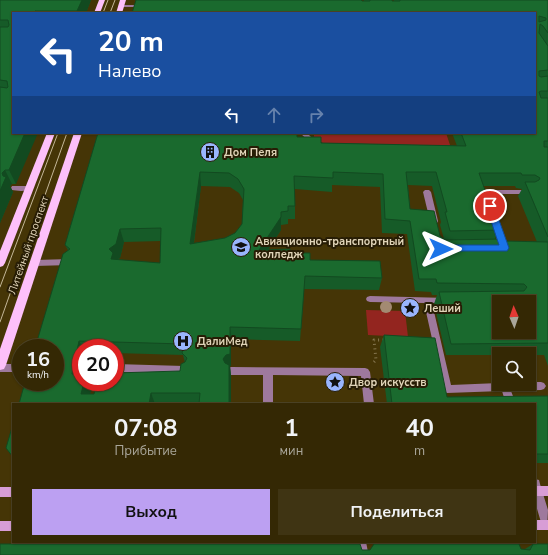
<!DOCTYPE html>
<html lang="ru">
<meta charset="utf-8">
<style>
body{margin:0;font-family:"Nunito Sans",sans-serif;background:#3f3413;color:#f1f3f6;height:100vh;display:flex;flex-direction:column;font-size:15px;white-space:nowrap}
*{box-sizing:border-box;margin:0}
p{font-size:13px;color:#a9a69a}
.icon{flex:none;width:22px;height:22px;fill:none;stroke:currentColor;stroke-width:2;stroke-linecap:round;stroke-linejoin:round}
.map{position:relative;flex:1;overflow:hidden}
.drawer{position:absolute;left:12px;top:403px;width:524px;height:140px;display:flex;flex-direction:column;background:#342804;border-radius:0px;box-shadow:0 1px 3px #0004,0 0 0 1px #4e4426}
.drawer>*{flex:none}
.banner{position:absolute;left:12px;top:12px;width:524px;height:122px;border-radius:0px;box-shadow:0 1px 3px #0004,0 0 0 1px #4e4426;background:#1a4fa0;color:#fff;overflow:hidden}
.needle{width:26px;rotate:358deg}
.tools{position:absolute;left:492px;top:295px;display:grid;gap:8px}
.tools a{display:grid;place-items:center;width:44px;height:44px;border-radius:0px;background:#342804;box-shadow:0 1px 3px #0004,0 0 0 1px #4e4426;font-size:20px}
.speed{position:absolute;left:12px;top:339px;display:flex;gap:8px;font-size:20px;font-weight:700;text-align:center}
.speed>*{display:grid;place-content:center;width:52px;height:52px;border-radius:50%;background:#342804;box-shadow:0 1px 3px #0004,0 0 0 1px #4e4426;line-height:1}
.speed small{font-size:10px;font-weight:400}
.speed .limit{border:6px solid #d22;background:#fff;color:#111}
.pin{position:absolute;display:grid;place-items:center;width:34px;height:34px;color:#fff;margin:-17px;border:2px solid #fff;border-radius:50%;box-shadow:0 1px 4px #0007}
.me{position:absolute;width:44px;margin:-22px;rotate:90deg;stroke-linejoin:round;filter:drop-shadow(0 0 3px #0008)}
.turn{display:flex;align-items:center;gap:14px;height:84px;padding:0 20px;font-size:18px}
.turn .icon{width:52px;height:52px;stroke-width:2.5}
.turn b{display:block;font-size:28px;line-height:34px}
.lanes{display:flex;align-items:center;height:38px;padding:0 20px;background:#0003;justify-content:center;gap:20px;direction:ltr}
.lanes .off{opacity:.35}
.eta{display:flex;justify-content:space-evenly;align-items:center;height:68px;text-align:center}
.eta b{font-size:24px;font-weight:700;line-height:28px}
.primary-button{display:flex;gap:8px;margin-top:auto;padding:8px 20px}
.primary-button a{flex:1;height:46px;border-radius:0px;background:#bca0f2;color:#111;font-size:16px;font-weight:700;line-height:46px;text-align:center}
.primary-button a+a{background:#3f3413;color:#f1f3f6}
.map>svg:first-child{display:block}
.green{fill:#93251f}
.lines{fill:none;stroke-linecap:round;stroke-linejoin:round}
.path{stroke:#85764f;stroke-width:3;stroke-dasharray:1 3.5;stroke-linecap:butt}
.service{fill:#9e799d;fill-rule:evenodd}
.secondary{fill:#d89dd6;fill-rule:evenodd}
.primary{fill:#fdc0fa;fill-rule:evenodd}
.tram{stroke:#c4b798;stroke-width:1}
.tree{fill:#a38a72}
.wall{fill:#165b28;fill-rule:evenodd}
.shaded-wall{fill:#124a20}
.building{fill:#1a6a2e;stroke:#124a20;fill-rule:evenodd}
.route{fill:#1a73e8;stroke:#114b97}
.labels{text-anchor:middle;stroke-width:4;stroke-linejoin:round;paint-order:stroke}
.poi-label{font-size:11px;font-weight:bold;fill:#e0d4b8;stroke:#271d05;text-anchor:start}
.street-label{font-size:11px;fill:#e0d4b8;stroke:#271d05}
</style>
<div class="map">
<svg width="548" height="555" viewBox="0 0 548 555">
<rect width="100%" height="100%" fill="#453506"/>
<g class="green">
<polygon points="314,133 446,133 451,148 323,143 314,138"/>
<polygon points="366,310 405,311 408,337 368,335"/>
</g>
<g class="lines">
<polyline class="path" points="374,362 376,360 374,340 385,340"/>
<g class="service">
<polygon points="119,5 141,5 143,6 141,7 119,7"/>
<polygon points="300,133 307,133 317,143 314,145 312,144"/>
<path d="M12,186H29L32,188C28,192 17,191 12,190L11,188Z"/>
<polygon points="425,190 429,190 431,192 438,221 437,223 434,224 430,221 423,192"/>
<polygon points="483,190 528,190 532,192 528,194 489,194 492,201 488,204 484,201 481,192"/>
<polygon points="495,219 499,222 508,248 507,250 501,250 500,248 491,222"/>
<polygon points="70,259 74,262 70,265 35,266 31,263 35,260"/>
<polygon points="370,296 448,298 449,300 448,302 432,303 451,385 499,383 529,384 529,382 541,382 544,383 546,386 544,389 541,390 511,391 516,404 506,404 502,391 447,393 444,392 424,303 370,302 367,301 366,299 367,297"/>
<rect x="0" y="364" width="21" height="8"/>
<polygon points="115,364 184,366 187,367 189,370 187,373 184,374 115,372"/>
<polygon points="231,367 365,368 368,369 370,372 374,404 364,404 361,376 273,375 273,404 263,404 263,375 231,375 228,374 226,371 228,368"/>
<polygon points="535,479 539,480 540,484 548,510 547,530 543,529 535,502"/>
<polygon points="356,542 366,542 368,552 366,555 358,555"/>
</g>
<g class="secondary">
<rect x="535" y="486" width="13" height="10"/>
<rect x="0" y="487" width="13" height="10"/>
<rect x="535" y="520" width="13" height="10"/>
<rect x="0" y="521" width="13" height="10"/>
</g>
<g class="primary">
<polygon points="99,0 105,0 100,13 94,13"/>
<polygon points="120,0 126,0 122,13 116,13"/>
<polygon points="47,133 55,133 5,263 3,266 0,267 0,251"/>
<polygon points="74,133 82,133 6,365 4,369 0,370 0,349"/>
</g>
<g class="tram">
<polyline points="103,13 108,0"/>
<polyline points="110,13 115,0"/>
<polyline points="0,287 58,133"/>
<polyline points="0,322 67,133"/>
</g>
</g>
<circle class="tree" cx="386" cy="307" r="6"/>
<g class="wall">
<polygon points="0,0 91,0 86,13 13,13 16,184 12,184 10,186 13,192 0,223"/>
<path d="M364,0H392V1H394V0H548V366L544,355H529V354H499V355H446L434,304L437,295H432L431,292L415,291L407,234L382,233L380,187L332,185V192L295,189V219H288V224L281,225V230L268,250L290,253L310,260L382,278L379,290L304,289L300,341L231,339V366H230L231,376V404H19L68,250L65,245L98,133L297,137L321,143L457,146L452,133H535V13L362,1H364ZM408,185L432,186L441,222L440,225L444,239L410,209ZM201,186L230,187L239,193L243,200L242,224L235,233L225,238L194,243ZM483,186H515L516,188L522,189L518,196L537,242L503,241L495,239L499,230ZM161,241L160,263L117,260L120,258L124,242ZM81,348H115V353L183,355L185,363L180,371L94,394H90L92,385L90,382H81Z"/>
<polygon points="384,335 447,397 548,396 548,463 535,463 535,404 387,404 380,347"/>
<polygon points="533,544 548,555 362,550 525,549"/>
</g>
<g class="shaded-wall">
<polygon points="82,0 91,0 86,13 78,13 77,11"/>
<polygon points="25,133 38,133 16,184 9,170"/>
<polygon points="5,170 12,184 10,186 13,192 0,223 0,191 2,173"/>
<polygon points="200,172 201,186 192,257 190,244"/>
<polygon points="281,217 281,230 259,263 259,250"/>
<polygon points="120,229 124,242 120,258 116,260 111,259 109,249"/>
<polygon points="230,327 231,339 231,366 230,366 231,376 231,404 229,404 223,359"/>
<polygon points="79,341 83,348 81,348 81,373 79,385 72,374"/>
<polygon points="84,382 90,382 92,385 88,404 81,394"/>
<polygon points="151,393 155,404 149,404"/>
</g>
<g class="building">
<polygon points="0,0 82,0 77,11 35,11 38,13 13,13 13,133 25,133 9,170 5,170 2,173 3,176 6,177 0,191 0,87 7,88 8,87 7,81 0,80 0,27 8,27 9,25 8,20 0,20"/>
<path d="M136,0H361L362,1H370V0H392V1H400V0H548V33L543,26L540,24L539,33L548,46V70L539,71V76L541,77L548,76V91H541L539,92L541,98H548V141H544V147H548V237L525,182H535L539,180L540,178L535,175H522L521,173H479L499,230L450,231L445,212H447L436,172H406L410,209L434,211L440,236L445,240L502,239L503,241L548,242V343L451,344L439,292L524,291L527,287L524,284L437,283L436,279H419L410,221L385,219L383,174L333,172V178L294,176L295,206H288V211L281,212V217L259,250L290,249V253H310V260L380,261L382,278L305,276L301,329L230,327V354L226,355L223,359L225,363L229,365V404H199L200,393H151L149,404H19L25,382H55V348H35L63,254L70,249L65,245L98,133H297V137H321V143L466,146L461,133H535V13H132ZM539,16L546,18V20L539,22ZM200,172L229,173L238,179L244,189L242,224L235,233L225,238L190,244ZM161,228L160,263L111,259L113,253L109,249L116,244L120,229ZM499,302H529V332H499ZM79,341L184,344L182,353L187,358L185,362L181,364L180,371L115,373V382H97L94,394H81L84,382H81V374H72Z"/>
<polygon points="384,335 435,338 447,397 548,396 548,454 535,454 535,404 392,404"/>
<polygon points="13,424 13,457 6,448"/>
<polygon points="0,544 360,544 362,550 370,550 374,544 519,544 521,549 530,550 533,544 548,544 548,555 0,555"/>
</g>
<polygon class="route" points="490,203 494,206 509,248 507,251 438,251 436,249 441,245 499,245 486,206"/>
<defs>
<g id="building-disc" transform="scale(1)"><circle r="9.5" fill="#99b5fd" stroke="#271d05"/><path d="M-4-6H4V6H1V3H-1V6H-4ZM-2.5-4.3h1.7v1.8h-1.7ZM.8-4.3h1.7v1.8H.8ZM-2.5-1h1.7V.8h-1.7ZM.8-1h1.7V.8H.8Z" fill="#111"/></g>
<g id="university-disc" transform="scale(1)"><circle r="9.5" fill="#99b5fd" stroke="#271d05"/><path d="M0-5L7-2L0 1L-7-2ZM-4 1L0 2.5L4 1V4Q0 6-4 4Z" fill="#111"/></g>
<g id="sight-disc" transform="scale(1)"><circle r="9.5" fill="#99b5fd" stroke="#271d05"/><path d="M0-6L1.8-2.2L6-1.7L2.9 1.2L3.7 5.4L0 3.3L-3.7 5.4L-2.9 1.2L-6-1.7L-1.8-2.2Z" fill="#111"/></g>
<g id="hospital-disc" transform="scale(1)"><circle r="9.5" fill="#99b5fd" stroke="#271d05"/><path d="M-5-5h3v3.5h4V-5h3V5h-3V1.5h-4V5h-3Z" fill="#111"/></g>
</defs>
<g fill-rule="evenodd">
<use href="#building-disc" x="210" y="152"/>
<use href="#university-disc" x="241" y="247"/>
<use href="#sight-disc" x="410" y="308"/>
<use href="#hospital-disc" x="183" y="341"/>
<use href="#sight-disc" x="335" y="382"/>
</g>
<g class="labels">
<g class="poi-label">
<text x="224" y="156">Дом Пеля</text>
<text x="255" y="245">Авиационно-транспортный<tspan x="255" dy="13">колледж</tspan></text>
<text x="424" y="312">Леший</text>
<text x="197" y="345">ДалиМед</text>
<text x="349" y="386">Двор искусств</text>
</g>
<g class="street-label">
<text transform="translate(28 245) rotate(-71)" y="4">Литейный проспект</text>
</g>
</g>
</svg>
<div class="tools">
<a><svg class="needle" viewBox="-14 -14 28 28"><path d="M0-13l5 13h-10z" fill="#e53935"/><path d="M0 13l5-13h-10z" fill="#a9a69a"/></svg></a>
<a><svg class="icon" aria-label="search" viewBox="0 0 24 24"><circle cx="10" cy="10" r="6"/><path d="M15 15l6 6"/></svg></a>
</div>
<div class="speed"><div>16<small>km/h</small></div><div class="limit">20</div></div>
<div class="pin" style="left:490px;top:206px;background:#d93025"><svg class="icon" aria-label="arrive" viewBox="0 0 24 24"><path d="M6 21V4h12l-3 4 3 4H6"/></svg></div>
<svg class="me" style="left:441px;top:249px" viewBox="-20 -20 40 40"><path d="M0-17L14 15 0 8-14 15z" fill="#1a73e8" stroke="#fff" stroke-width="4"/></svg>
<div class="banner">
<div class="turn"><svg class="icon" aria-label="left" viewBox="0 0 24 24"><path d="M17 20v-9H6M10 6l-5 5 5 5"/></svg><div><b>20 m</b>Налево</div></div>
<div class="lanes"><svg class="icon" aria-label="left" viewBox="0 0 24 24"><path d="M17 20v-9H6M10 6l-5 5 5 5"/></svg><svg class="icon off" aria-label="ahead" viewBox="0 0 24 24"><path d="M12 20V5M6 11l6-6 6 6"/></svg><svg class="icon off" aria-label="right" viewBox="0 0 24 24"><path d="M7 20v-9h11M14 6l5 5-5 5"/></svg></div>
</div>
<section class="drawer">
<div class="eta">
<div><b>07:08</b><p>Прибытие</p></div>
<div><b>1</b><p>мин</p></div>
<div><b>40</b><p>m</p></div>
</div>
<div class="primary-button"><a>Выход</a><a>Поделиться</a></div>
</section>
</div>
